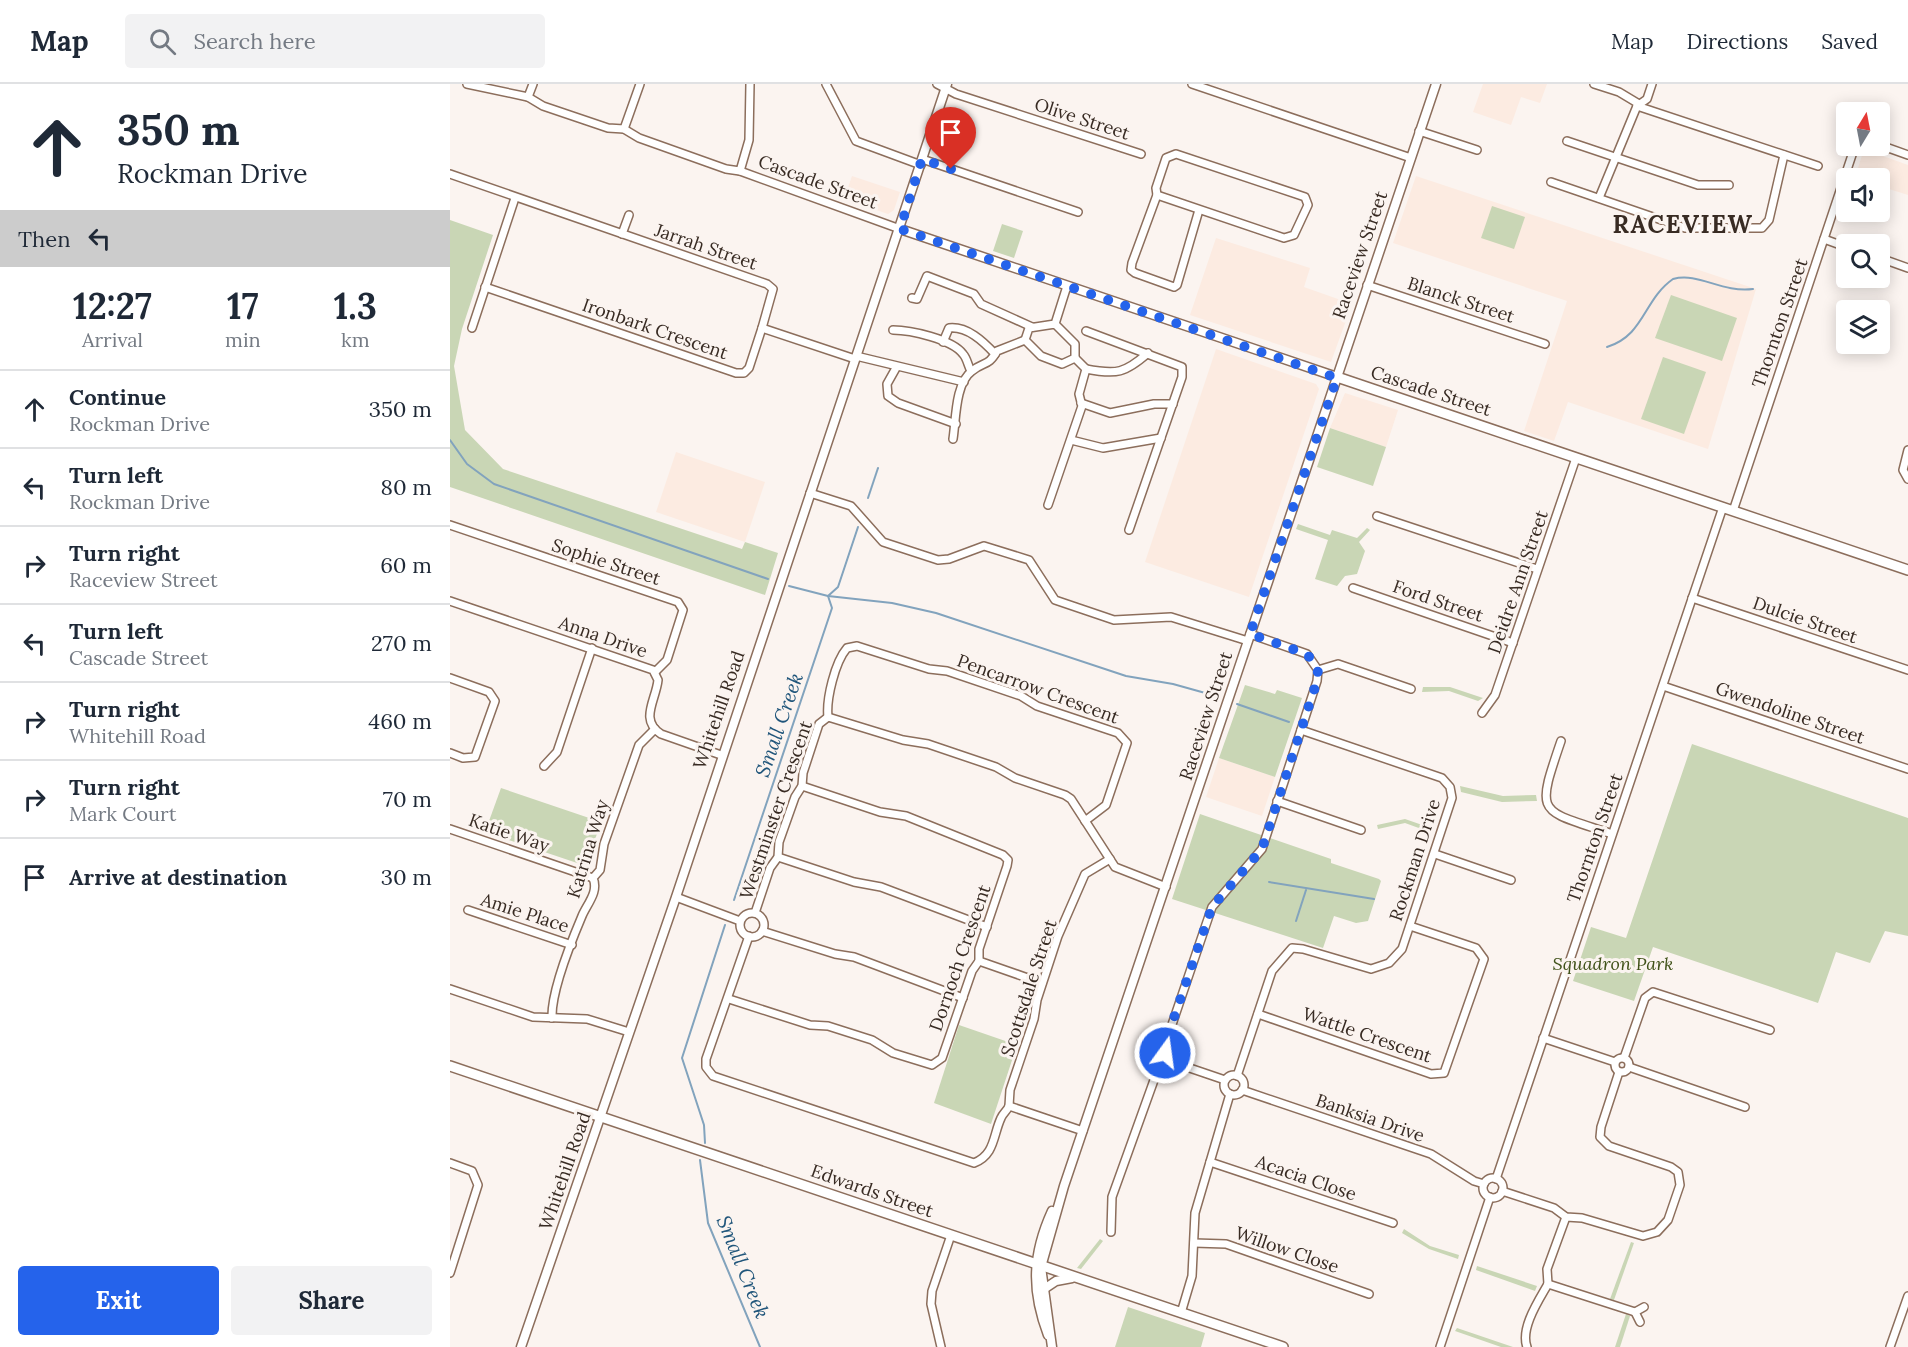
<!DOCTYPE html>
<style>
body{margin:0;font-family:Lora,serif;background:#f2f2f3;color:#1f2937;height:100vh;display:flex;flex-direction:column;font-size:22px;white-space:nowrap}
*{box-sizing:border-box;margin:0}
p{font-size:20px;color:#747a83}
.icon{flex:none;width:33px;height:33px;fill:none;stroke:currentColor;stroke-width:2;stroke-linecap:round;stroke-linejoin:round}
.map{position:relative;flex:1;overflow:hidden}
.side{display:flex;flex-direction:column;background:#fff;width:450px}
.side>*{flex:none}
.guide{background:#fff;color:#1f2937;overflow:hidden}
.needle{width:39px;rotate:10deg}
.fabs{position:absolute;left:1386px;top:18px;display:grid;gap:12px}
.fabs a{display:grid;place-items:center;width:54px;height:54px;border-radius:6px;background:#fff;box-shadow:0 3px 15px #0003;font-size:30px}
.pin{position:absolute;display:grid;place-items:center;width:51px;height:51px;color:#fff;margin:-62px -26px;border-radius:50% 50% 50% 0;rotate:-45deg;box-shadow:0 0 6px #0007}
.pin .icon{rotate:45deg}
.me{position:absolute;width:66px;margin:-33px;rotate:14deg;stroke-linejoin:round;filter:drop-shadow(0 0 4px #0008)}
.turn{display:flex;align-items:center;gap:21px;height:126px;padding:0 18px;font-size:27px}
.turn .icon{width:78px;height:78px;stroke-width:2.5}
.turn b{display:block;font-size:42px;line-height:51px}
.then{display:flex;align-items:center;height:57px;padding:0 18px;background:#0003;gap:12px;font-size:22px}
.eta{display:flex;justify-content:space-evenly;align-items:center;height:102px;text-align:center}
.eta b{font-size:36px;font-weight:700;line-height:42px}
.action{display:flex;gap:12px;margin-top:auto;padding:12px 18px}
.action a{flex:1;height:69px;border-radius:6px;background:#2563eb;color:#fff;font-size:24px;font-weight:700;line-height:69px;text-align:center}
.action a+a{background:#f2f2f3;color:#1f2937}
ul{padding:0;list-style:none}
li{display:flex;align-items:center;gap:18px;height:78px;padding:0 18px;border-top:2px solid #e0e1e3}
li div{flex:1}
li b{display:block;font-size:22px}
li em{font-style:normal}
header{display:flex;align-items:center;gap:36px;box-sizing:border-box;height:84px;padding:0 30px;background:#fff;border-bottom:2px solid #e0e1e3}
header strong{font-size:28px}
nav{display:flex;gap:33px;margin-inline-start:auto;font-size:21px}
.search{width:420px;height:54px;background:#f2f2f3;display:flex;align-items:center;gap:15px;box-sizing:border-box;padding:0 21px;border-radius:6px;color:#747a83;font-size:22px}
main{display:flex;flex:1;min-height:0}
.map>svg:first-child{display:block}
.built{fill:#fcebe1}
.green{fill:#c9d6b5}
.lines{fill:none;stroke-linecap:round;stroke-linejoin:round}
.stream{stroke:#82a3bd;stroke-width:2}
.minor-casing{stroke:#8c6e5c;stroke-width:10}
.tertiary-casing{stroke:#8c6e5c;stroke-width:11}
.secondary-casing{stroke:#8c6e5c;stroke-width:12}
.minor{stroke:#fff;stroke-width:7}
.tertiary{stroke:#fff;stroke-width:8}
.secondary{stroke:#fff;stroke-width:9}
.route{stroke:#2563eb;stroke-width:10;stroke-dasharray:0 18}
.labels{text-anchor:middle;stroke-width:6;stroke-linejoin:round;paint-order:stroke}
.street-label{font-size:18px;fill:#382b23;stroke:#fbf4f0}
.park-label{font-size:18px;font-style:italic;fill:#405219;stroke:#fbf4f0}
.water-label{font-size:20px;font-style:italic;fill:#21567b;stroke:#fbf4f0}
.district-label{font-size:24px;font-weight:bold;letter-spacing:1.5px;fill:#382b23;stroke:#fbf4f0}
</style>
<header>
<strong>Map</strong>
<div class="search"><svg class="icon" aria-label="search" viewBox="0 0 24 24"><circle cx="10" cy="10" r="6"/><path d="M15 15l6 6"/></svg>Search here</div>
<nav><a>Map</a><a>Directions</a><a>Saved</a></nav>
</header>
<main>
<section class="side">
<div class="guide">
<div class="turn"><svg class="icon" aria-label="ahead" viewBox="0 0 24 24"><path d="M12 20V5M6 11l6-6 6 6"/></svg><div><b>350 m</b>Rockman Drive</div></div>
<div class="then">Then<svg class="icon" aria-label="left" viewBox="0 0 24 24"><path d="M17 20v-9H6M10 6l-5 5 5 5"/></svg></div>
</div>
<div class="eta">
<div><b>12:27</b><p>Arrival</p></div>
<div><b>17</b><p>min</p></div>
<div><b>1.3</b><p>km</p></div>
</div>
<ul>
<li><svg class="icon" aria-label="ahead" viewBox="0 0 24 24"><path d="M12 20V5M6 11l6-6 6 6"/></svg><div><b>Continue</b><p>Rockman Drive</p></div><em>350 m</em></li>
<li><svg class="icon" aria-label="left" viewBox="0 0 24 24"><path d="M17 20v-9H6M10 6l-5 5 5 5"/></svg><div><b>Turn left</b><p>Rockman Drive</p></div><em>80 m</em></li>
<li><svg class="icon" aria-label="right" viewBox="0 0 24 24"><path d="M7 20v-9h11M14 6l5 5-5 5"/></svg><div><b>Turn right</b><p>Raceview Street</p></div><em>60 m</em></li>
<li><svg class="icon" aria-label="left" viewBox="0 0 24 24"><path d="M17 20v-9H6M10 6l-5 5 5 5"/></svg><div><b>Turn left</b><p>Cascade Street</p></div><em>270 m</em></li>
<li><svg class="icon" aria-label="right" viewBox="0 0 24 24"><path d="M7 20v-9h11M14 6l5 5-5 5"/></svg><div><b>Turn right</b><p>Whitehill Road</p></div><em>460 m</em></li>
<li><svg class="icon" aria-label="right" viewBox="0 0 24 24"><path d="M7 20v-9h11M14 6l5 5-5 5"/></svg><div><b>Turn right</b><p>Mark Court</p></div><em>70 m</em></li>
<li><svg class="icon" aria-label="arrive" viewBox="0 0 24 24"><path d="M6 21V4h12l-3 4 3 4H6"/></svg><div><b>Arrive at destination</b></div><em>30 m</em></li>
</ul>
<div class="action"><a>Exit</a><a>Share</a></div>
</section>
<div class="map">
<svg width="1458" height="1263" viewBox="0 0 1458 1263">
<rect width="100%" height="100%" fill="#fbf4f0"/>
<g class="built">
<polygon points="1033,0 1097,0 1090,19 1071,13 1061,41 1023,28"/>
<polygon points="1419,67 1458,81 1458,111 1439,105 1434,117 1430,115 1430,94 1405,94 1412,71"/>
<polygon points="402,92 450,108 444,126 438,130 394,115"/>
<polygon points="966,92 1306,205 1258,365 1118,318 1104,357 1074,347 1117,217 943,159"/>
<polygon points="766,154 860,184 854,203 902,220 881,278 740,231"/>
<polygon points="766,265 866,300 869,305 799,513 695,478"/>
<polygon points="895,309 948,326 936,363 880,344"/>
<polygon points="226,368 315,398 295,458 206,428"/>
<polygon points="769,674 825,693 812,732 756,713"/>
</g>
<g class="green">
<polygon points="1042,122 1075,133 1064,165 1031,154"/>
<polygon points="0,136 43,151 12,245 4,282 15,346 53,385 292,465 295,458 328,469 315,511 0,403"/>
<polygon points="552,140 573,147 564,174 543,167"/>
<polygon points="1221,211 1287,234 1272,277 1205,254"/>
<polygon points="1213,273 1256,288 1234,350 1191,335"/>
<polygon points="880,344 936,363 923,402 867,383"/>
<polygon points="848,440 880,451 882,446 907,454 917,444 920,446 909,458 915,467 907,490 895,492 887,502 865,495 878,456 846,445"/>
<polygon points="795,601 825,610 827,606 852,614 825,693 769,674"/>
<polygon points="973,603 1000,603 1033,614 1028,617 999,607 972,608"/>
<polygon points="1242,660 1458,734 1458,852 1435,847 1420,879 1386,868 1368,919 1203,863 1184,917 1123,897 1141,843 1176,854"/>
<polygon points="1010,702 1053,712 1086,711 1087,717 1052,718 1011,708"/>
<polygon points="51,704 151,738 136,782 35,748"/>
<polygon points="750,730 881,775 881,779 929,795 931,797 918,837 906,839 884,832 873,864 722,815"/>
<polygon points="955,735 978,743 977,747 955,739 928,745 927,741"/>
<polygon points="509,941 567,961 541,1040 484,1019"/>
<polygon points="954,1145 980,1162 1009,1171 1008,1175 979,1165 952,1149"/>
<polygon points="650,1155 653,1157 631,1185 627,1184"/>
<polygon points="1181,1158 1184,1159 1164,1216 1160,1215"/>
<polygon points="1027,1182 1087,1202 1085,1207 1026,1186"/>
<polygon points="678,1223 755,1249 751,1263 665,1263"/>
<polygon points="1176,1230 1180,1232 1170,1263 1165,1263"/>
<polygon points="1007,1244 1063,1263 1051,1263 1005,1247"/>
</g>
<g class="lines">
<g class="stream">
<path d="M1157,263C1195,251 1193,216 1223,195C1249,188 1271,209 1303,205"/>
<polyline points="0,356 17,380 44,400 318,495"/>
<polyline points="418,414 428,384"/>
<polyline points="378,512 442,519 486,529 676,592 723,600 766,612"/>
<polyline points="378,512 388,503 408,443"/>
<polyline points="787,620 839,638"/>
<polyline points="819,798 924,815"/>
<polyline points="284,816 382,524 378,512 339,502"/>
<polyline points="846,837 856,806"/>
<polyline points="255,1059 254,1041 232,974 275,841"/>
<polyline points="250,1076 258,1139 310,1263"/>
</g>
<g class="minor-casing">
<g id="minor">
<polyline points="17,0 78,13 93,22 158,44 174,45 189,54 276,85 290,87 450,145"/>
<polyline points="376,0 406,57 471,81"/>
<polyline points="487,0 506,10 691,70"/>
<polyline points="742,0 961,74"/>
<polyline points="1144,0 1169,8 1189,20"/>
<polyline points="78,13 83,0"/>
<polyline points="1187,22 1368,82"/>
<polyline points="1417,28 1418,25"/>
<polyline points="174,45 190,0"/>
<polyline points="969,47 1027,66"/>
<polyline points="1117,57 1248,101 1279,101"/>
<polyline points="1430,61 1458,71"/>
<polygon points="726,70 855,113 858,121 844,151 834,154 707,111 706,104 716,74"/>
<polyline points="472,75 628,128"/>
<polyline points="290,87 299,56 300,0"/>
<polyline points="0,90 317,200 323,205 312,244"/>
<polyline points="1101,98 1235,144 1312,144 1319,136 1334,71"/>
<polyline points="707,111 682,179 681,186 685,189 724,203 727,201 749,126"/>
<polyline points="1149,114 1187,22 1197,15 1202,0"/>
<polyline points="172,150 179,131"/>
<polyline points="1374,155 1396,163"/>
<polyline points="1430,174 1458,184"/>
<polyline points="917,201 1095,260"/>
<polyline points="35,203 286,289 294,289 299,284 312,244 405,275"/>
<polyline points="462,214 467,215 477,192 524,210 531,220 582,243"/>
<polyline points="605,240 579,244 575,256 591,272 612,280 625,274 625,260 605,240 617,202"/>
<polyline points="22,244 65,114"/>
<path d="M443,246C460,246 502,255 513,270C517,274 518,282 521,287"/>
<polyline points="636,247 732,283 732,293 679,446"/>
<path d="M493,258L499,244C517,242 533,257 545,270"/>
<polyline points="406,272 514,298"/>
<polyline points="446,284 437,300 438,312 448,319 506,340"/>
<path d="M636,285C667,291 675,289 698,269"/>
<polyline points="631,319 660,329 704,320 723,320"/>
<path d="M503,355C506,336 505,299 522,287C534,277 538,283 547,267L575,256"/>
<polyline points="621,356 653,364 711,354"/>
<polyline points="1458,366 1453,386 1458,395"/>
<polyline points="360,409 401,422 433,458 488,476 499,475 534,462 579,476 605,516 664,536 721,533 798,557"/>
<polyline points="598,421 632,322 629,310 636,285 625,274"/>
<polyline points="1283,427 1405,62"/>
<polyline points="927,432 1087,485"/>
<polyline points="0,441 228,518 233,526 217,576 205,588"/>
<polyline points="903,504 1063,559"/>
<polyline points="1242,514 1458,586"/>
<path d="M0,517L203,586L208,596C206,616 189,636 211,650L271,671"/>
<polyline points="868,586 888,580 961,605"/>
<polyline points="0,594 39,608 45,617 25,673 13,674 0,669"/>
<polyline points="1213,602 1458,685"/>
<polyline points="1032,629 1045,611 1126,374"/>
<path d="M378,633C376,615 385,578 397,564L407,562L479,585L497,587L571,612L587,622L668,649L677,659L656,721L635,737"/>
<path d="M1111,657C1085,733 1088,725 1162,750"/>
<polyline points="94,682 107,668 142,564"/>
<polyline points="827,717 911,746"/>
<polyline points="0,745 143,794"/>
<polyline points="985,770 1061,796"/>
<polyline points="328,773 404,798 431,803 537,843"/>
<polyline points="226,813 290,837"/>
<polyline points="18,826 122,861"/>
<polyline points="305,829 320,784 328,773 329,758 345,713 352,702 353,689 369,640 378,633 453,656 478,660 546,683 565,694 615,711 621,715 665,783 716,803"/>
<circle cx="302" cy="841" r="12"/>
<polyline points="312,847 385,870 404,873 513,914"/>
<path d="M299,852L256,975V983L263,992L524,1079C545,1071 543,1051 551,1034C553,1029 557,1027 559,1022L633,1047"/>
<polyline points="529,877 592,899"/>
<polyline points="0,905 83,933 137,935 179,948"/>
<polyline points="279,915 360,941 378,942 422,956 443,969 482,981 492,974 522,887 529,877 529,865 557,782 558,776 553,771 456,732 430,728 352,702"/>
<polyline points="808,930 981,990 994,989 1034,875 1026,864 960,842"/>
<path d="M102,934C101,907 121,858 132,832C137,820 149,808 143,794L150,786L154,760L189,661L205,645"/>
<polyline points="1093,954 1165,978"/>
<circle cx="1172" cy="981" r="7"/>
<polyline points="1174,974 1195,914 1203,908 1320,946"/>
<polyline points="1179,983 1295,1023"/>
<circle cx="784" cy="1001" r="10"/>
<polyline points="787,992 822,887 842,864 853,865 921,885 939,879 952,865 1002,714 1000,703 992,694 851,646"/>
<polyline points="775,996 722,978 718,974 714,964 762,823 812,765 867,597 868,586 857,570 800,550"/>
<polyline points="792,1006 981,1070 1024,1097 1034,1100"/>
<polyline points="559,1022 560,1006 584,935 587,916 608,852 635,790 660,775"/>
<polyline points="760,1078 943,1139"/>
<polyline points="0,1079 22,1087 28,1101 0,1189"/>
<circle cx="1043" cy="1104" r="10"/>
<polyline points="1046,1095 1273,423"/>
<polyline points="1052,1107 1104,1124 1116,1133 1132,1134 1193,1152 1207,1148 1218,1136 1230,1101 1228,1088 1221,1083 1159,1062 1150,1053 1151,1043 1169,988"/>
<polyline points="661,1148 662,1113 708,985 718,974"/>
<polyline points="744,1159 776,1160 919,1210"/>
<polyline points="1098,1200 1185,1228"/>
<polyline points="1098,1200 1097,1185 1116,1133"/>
<polyline points="731,1229 742,1192 745,1129 780,1010"/>
<polyline points="1190,1238 1185,1228 1194,1223"/>
<polyline points="491,1263 481,1220 482,1207 501,1151"/>
<polyline points="990,1263 1040,1113"/>
<path d="M1077,1263C1070,1244 1089,1216 1098,1200"/>
<polyline points="1440,1263 1458,1212"/>
</g>
</g>
<g class="tertiary-casing">
<g id="tertiary">
<polyline points="450,145 887,293"/>
<polyline points="594,1205 606,1197 622,1194"/>
<path d="M598,1251C581,1206 582,1171 602,1127"/>
<polyline points="71,1263 226,813 497,0"/>
<polyline points="602,1263 591,1183 614,1102 986,0"/>
</g>
</g>
<g class="secondary-casing">
<g id="secondary">
<polyline points="887,293 1458,486"/>
<polyline points="0,982 833,1263"/>
</g>
</g>
<use href="#minor" class="minor"/>
<use href="#tertiary" class="tertiary"/>
<use href="#secondary" class="secondary"/>
</g>
<g class="lines">
<polyline class="route" points="501,85 472,75 450,145 887,294 800,550 857,570 868,585 867,597 812,765 762,823 716,957 715,969"/>
</g>
<g class="labels">
<g class="street-label">
<text transform="translate(632 35) rotate(18)" y="6">Olive Street</text>
<text transform="translate(368 98) rotate(20)" y="6">Cascade Street</text>
<text transform="translate(256 163) rotate(19)" y="6">Jarrah Street</text>
<text transform="translate(910 171) rotate(-71)" y="6">Raceview Street</text>
<text transform="translate(1011 216) rotate(18)" y="6">Blanck Street</text>
<text transform="translate(1330 239) rotate(-71)" y="6">Thornton Street</text>
<text transform="translate(205 245) rotate(19)" y="6">Ironbark Crescent</text>
<text transform="translate(981 307) rotate(18)" y="6">Cascade Street</text>
<text transform="translate(156 478) rotate(18)" y="6">Sophie Street</text>
<text transform="translate(1068 498) rotate(-71)" y="6">Deidre Ann Street</text>
<text transform="translate(988 517) rotate(19)" y="6">Ford Street</text>
<text transform="translate(1355 536) rotate(19)" y="6">Dulcie Street</text>
<text transform="translate(153 553) rotate(19)" y="6">Anna Drive</text>
<text transform="translate(588 605) rotate(20)" y="6">Pencarrow Crescent</text>
<text transform="translate(269 626) rotate(-71)" y="6">Whitehill Road</text>
<text transform="translate(1340 629) rotate(19)" y="6">Gwendoline Street</text>
<text transform="translate(756 632) rotate(-72)" y="6">Raceview Street</text>
<text transform="translate(326 726) rotate(-71)" y="6">Westminster Crescent</text>
<text transform="translate(59 749) rotate(19)" y="6">Katie Way</text>
<text transform="translate(1145 754) rotate(-71)" y="6">Thornton Street</text>
<text transform="translate(138 765) rotate(-73)" y="6">Katrina Way</text>
<text transform="translate(965 776) rotate(-72)" y="6">Rockman Drive</text>
<text transform="translate(75 829) rotate(18)" y="6">Amie Place</text>
<text transform="translate(510 874) rotate(-71)" y="6">Dornoch Crescent</text>
<text transform="translate(579 904) rotate(-72)" y="6">Scottsdale Street</text>
<text transform="translate(917 951) rotate(19)" y="6">Wattle Crescent</text>
<text transform="translate(920 1034) rotate(19)" y="6">Banksia Drive</text>
<text transform="translate(115 1087) rotate(-71)" y="6">Whitehill Road</text>
<text transform="translate(856 1094) rotate(19)" y="6">Acacia Close</text>
<text transform="translate(422 1107) rotate(19)" y="6">Edwards Street</text>
<text transform="translate(837 1166) rotate(19)" y="6">Willow Close</text>
</g>
<g class="park-label">
<text x="1163" y="886">Squadron Park</text>
</g>
<g class="water-label">
<text transform="translate(329 641) rotate(-71)" y="7">Small Creek</text>
<text transform="translate(293 1183) rotate(68)" y="7">Small Creek</text>
</g>
<g class="district-label">
<text x="1233" y="149">RACEVIEW</text>
</g>
</g>
</svg>
<div class="fabs">
<a><svg class="needle" viewBox="-14 -14 28 28"><path d="M0-13l5 13h-10z" fill="#e53935"/><path d="M0 13l5-13h-10z" fill="#747a83"/></svg></a>
<a><svg class="icon" aria-label="sound" viewBox="0 0 24 24"><path d="M4 9h4l5-4v14l-5-4H4zM17 9q2 3 0 6"/></svg></a>
<a><svg class="icon" aria-label="search" viewBox="0 0 24 24"><circle cx="10" cy="10" r="6"/><path d="M15 15l6 6"/></svg></a>
<a><svg class="icon" aria-label="layers" viewBox="0 0 24 24"><path d="M12 4l9 5-9 5-9-5zM3 14l9 5 9-5"/></svg></a>
</div>
<div class="pin" style="left:501px;top:85px;background:#d93025"><svg class="icon" aria-label="arrive" viewBox="0 0 24 24"><path d="M6 21V4h12l-3 4 3 4H6"/></svg></div>
<svg class="me" style="left:715px;top:969px" viewBox="-20 -20 40 40"><circle r="17" fill="#2563eb" stroke="#fff" stroke-width="3"/><path d="M0-11L8 9 0 5-8 9z" fill="#fff"/></svg>
</div>
</main>
